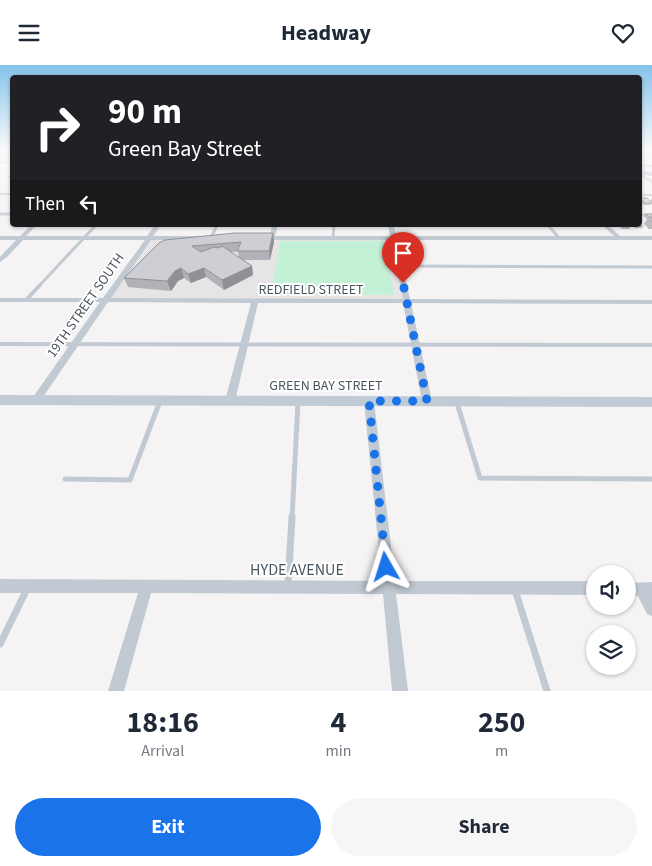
<!DOCTYPE html>
<html lang="en">
<head>
<meta charset="utf-8">
<style>
  body { margin:0; font-family:"Source Sans 3",sans-serif; background:#f6f6f7; color:#1f2937; height:100vh; display:flex; flex-direction:column; font-size:19px; white-space:nowrap }
  * { box-sizing:border-box; margin:0 }
  p { font-size:16px; color:#747a83 }
  .icon { flex:none; width:28px; height:28px; fill:none; stroke:currentColor; stroke-width:2; stroke-linecap:round; stroke-linejoin:round }
  .map { position:relative; height:626px; overflow:hidden }
  .side { display:flex; flex-direction:column; background:#fff; flex:1 }
  .side>* { flex:none }
  .guide { position:absolute; left:10px; top:10px; width:632px; height:152px; border-radius:5px; box-shadow:0 1px 4px #0004; background:#202124; color:#fff; overflow:hidden }
  .tools { position:absolute; left:586px; top:500px; display:grid; gap:10px }
  .tools a { display:grid; place-items:center; width:50px; height:50px; border-radius:50%; background:#fff; box-shadow:0 1px 4px #0004; font-size:25px }
  .pin { position:absolute; display:grid; place-items:center; width:42px; height:42px; color:#fff; margin:-51px -21px; border-radius:50% 50% 50% 0; rotate:-45deg; box-shadow:0 0 5px #0007 }
  .pin .icon { rotate:45deg }
  .me { position:absolute; width:55px; margin:-28px; rotate:354deg; stroke-linejoin:round; filter:drop-shadow(0 0 4px #0008) }
  .turn { display:flex; align-items:center; gap:18px; height:105px; padding:0 15px; font-size:22px }
  .turn .icon { width:65px; height:65px; stroke-width:2.5 }
  .turn b { display:block; font-size:35px; line-height:42px }
  .then { display:flex; align-items:center; height:48px; padding:0 15px; background:#0003; gap:10px; font-size:19px }
  .eta { display:flex; justify-content:space-evenly; align-items:center; height:85px; text-align:center }
  .eta b { font-size:30px; font-weight:700; line-height:35px }
  .button { display:flex; gap:10px; margin-top:auto; padding:10px 15px }
  .button a { flex:1; height:58px; border-radius:30px; background:#1a73e8; color:#fff; font-size:20px; font-weight:700; line-height:58px; text-align:center }
  .button a+a { background:#f6f6f7; color:#1f2937 }
  header { display:flex; justify-content:space-between; align-items:center; height:65px; padding:0 15px; background:#fff; font-size:22px; font-weight:700 }
  .map>svg:first-child { display:block }
  .education { fill:#e6e4e5 }
  .green { fill:#c3f1d5 }
  .lines { fill:none; stroke-linecap:round; stroke-linejoin:round }
  .lane-far4 { stroke:#c1cad2; stroke-width:2.5 }
  .lane-far3 { stroke:#c1cad2; stroke-width:3 }
  .lane-far2 { stroke:#c1cad2; stroke-width:4 }
  .lane-far1 { stroke:#c1cad2; stroke-width:5 }
  .lane { stroke:#c1cad2; stroke-width:7 }
  .street { fill:#c1cad2; fill-rule:evenodd }
  .secondary { fill:#c1cbd6; fill-rule:evenodd }
  .primary { fill:#b3c2d1; fill-rule:evenodd }
  .wall { fill:#b0b2b7; fill-rule:evenodd }
  .shaded-wall { fill:#909195 }
  .building { fill:#cdcfd5; stroke:#909195 }
  .route { stroke:#1a73e8; stroke-width:9; stroke-dasharray:0 16.2 }
  .labels { text-anchor:middle; stroke-width:4; stroke-linejoin:round; paint-order:stroke }
  .street-label { font-size:14px; fill:#4a5661; stroke:#fff }
  .near-street-label { font-size:16px; fill:#4a5661; stroke:#fff }
</style>
</head>
<body>
<header><svg class="icon" aria-label="menu" viewBox="0 0 24 24"><path d="M4 6h16M4 12h16M4 18h16"/></svg>Headway<svg class="icon" aria-label="heart" viewBox="0 0 24 24"><path d="M12 20l-8-8c-3-5 5-10 8-4 3-6 11-1 8 4z"/></svg></header>
<div class="map">
<svg width="652" height="626" viewBox="0 0 652 626">
  <rect width="100%" height="100%" fill="#f5f3f3"/>
  <path class="education" d="M149,173H394L407,236H105Z"/>
  <path class="green" d="M280,176H383L394,230L271,229Z"/>
  <g class="lines">
    <path class="lane-far4" d="M640,100L652,101
      M9,112H12"/>
    <path class="lane-far3" d="M0,149H12
      M640,150H652
      M548,160L559,173
      M211,173L217,160
      M333,173L334,160
      M400,201L652,202
      M39,221L96,160"/>
    <path class="lane-far2" d="M26,235L40,220
      M0,279L652,280"/>
    <path class="lane-far1" d="M457,338L480,413L652,414
      M65,414L130,415L160,336
      M292,454L298,336"/>
    <path class="lane" d="M288,520L292,452
      M515,525L547,626
      M0,579L27,524"/>
    <path class="street" d="M0,96L12,97V99L0,98Z
      M640,108L652,115V118L640,111Z
      M0,128H12V130H0Z
      M640,129H652V131H640Z
      M31,160H37L26,171H147L155,160H161L153,171H197L200,173L197,175H151L111,233L403,234L391,175H263L260,173L263,171H270L272,160H278L275,171H390L388,160H394L396,171H614L602,160H608L620,171H652V175H397L410,234L652,235V239L411,238L432,336L430,339H424L422,336L403,238H258L235,336L233,339H227L225,336L251,238L108,237L39,338H33L31,335L33,332L100,237H0V233H103L145,175H23L7,192L0,197V192L16,175H0V171H20Z
      M369,332L372,333L374,336L395,516H595V530L396,529L408,626H392L383,529L151,528L124,626H108L138,528H0V514L382,516L364,336L366,333Z
      M652,517V551L647,549L638,531L628,530V518Z"/>
    <path class="secondary" d="M0,330L652,332V342L0,340Z"/>
    <path class="primary" d="M640,105L652,107V111L640,109Z"/>
  </g>
  <path class="wall" d="M640,133L650,136L652,133V138L651,140H644L641,138L640,140Z
    M645,149H652V164H649L644,159L647,154L644,151Z
    M618,160H630L631,161L629,164H622Z
    M631,160H643L642,163H635Z
    M273,168L274,177L270,195H243L252,201L253,210L224,225L206,212L191,218L184,213L178,216L171,226L128,222L124,213L159,178ZM231,187H238L239,193Z"/>
  <path class="shaded-wall" d="M273,168L274,177L270,195L269,186Z
    M252,201L253,210L224,225L222,215Z
    M181,203L184,213L178,216L171,226L167,216L175,206Z
    M204,203L206,212L191,218L188,209Z"/>
  <path class="building" d="M640,133H647L652,138H645Z
    M645,149H652V152H650Z
    M647,153H652V157Z
    M235,168H273L269,186H239L238,184L241,177L192,181L201,187L214,182L218,183L222,181L252,201L222,215L204,203L188,209L181,203L175,206L167,216L124,213L159,178L165,175Z"/>
  <linearGradient id="sky" x2="0" y2="1"><stop stop-color="#85c3ea"/><stop offset="0.49" stop-color="#fafafa"/><stop offset="1" stop-color="#fafafa" stop-opacity="0"/></linearGradient>
  <rect width="652" height="173" fill="url(#sky)"/>
  <g class="lines">
    <path class="route" d="M386,502L369,336H427L403,218"/>
  </g>
  <g class="labels">
    <g class="street-label">
      <text x="311" y="229">REDFIELD STREET</text>
      <text transform="translate(85 240) rotate(-55)" y="5">19TH STREET SOUTH</text>
      <text x="326" y="325">GREEN BAY STREET</text>
    </g>
    <g class="near-street-label">
      <text x="297" y="510">HYDE AVENUE</text>
    </g>
  </g>
</svg>
<div class="tools">
<a><svg class="icon" aria-label="sound" viewBox="0 0 24 24"><path d="M4 9h4l5-4v14l-5-4H4zM17 9q2 3 0 6"/></svg></a>
<a><svg class="icon" aria-label="layers" viewBox="0 0 24 24"><path d="M12 4l9 5-9 5-9-5zM3 14l9 5 9-5"/></svg></a>
</div>
<div class="pin" style="left:403px;top:218px;background:#d93025"><svg class="icon" aria-label="arrive" viewBox="0 0 24 24"><path d="M6 21V4h12l-3 4 3 4H6"/></svg></div>
<svg class="me" style="left:386px;top:502px" viewBox="-20 -20 40 40"><path d="M0-17L14 15 0 8-14 15z" fill="#1a73e8" stroke="#fff" stroke-width="4"/></svg>
<div class="guide">
<div class="turn"><svg class="icon" aria-label="right" viewBox="0 0 24 24"><path d="M7 20v-9h11M14 6l5 5-5 5"/></svg><div><b>90 m</b>Green Bay Street</div></div>
<div class="then">Then<svg class="icon" aria-label="left" viewBox="0 0 24 24"><path d="M17 20v-9H6M10 6l-5 5 5 5"/></svg></div>
</div>
</div>
<section class="side">
<div class="eta">
<div><b>18:16</b><p>Arrival</p></div>
<div><b>4</b><p>min</p></div>
<div><b>250</b><p>m</p></div>
</div>
<div class="button"><a>Exit</a><a>Share</a></div>
</section>
</body>
</html>
